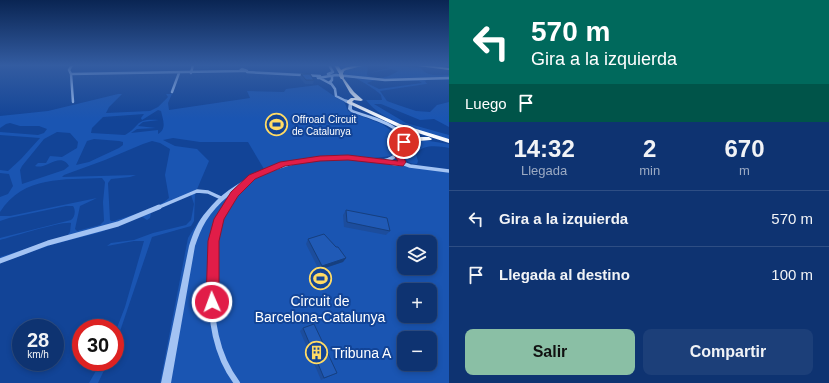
<!DOCTYPE html>
<html lang="es">
<head>
<meta charset="utf-8">
<style>
  body { margin:0; font-family:Helvetica,sans-serif; background:#1c3f79; color:#f1f3f6; height:100vh; display:flex; flex-direction:column; font-size:15px; white-space:nowrap }
  * { box-sizing:border-box; margin:0 }
  p { font-size:13px; color:#9baac3 }
  .icon { flex:none; width:22px; height:22px; fill:none; stroke:currentColor; stroke-width:2; stroke-linecap:round; stroke-linejoin:round }
  .map { position:relative; flex:1; overflow:hidden }
  .panel { display:flex; flex-direction:column; background:#0e3371; width:380px }
  .panel>* { flex:none }
  .guide { background:#00695c; color:#fff; overflow:hidden }
  .controls { position:absolute; left:397px; top:235px; display:grid; gap:8px }
  .controls a { display:grid; place-items:center; width:40px; height:40px; border-radius:8px; background:#0e3371; box-shadow:0 2px 6px #0003,0 0 0 1px #2e4e84; font-size:20px }
  .speed { position:absolute; left:12px; top:319px; display:flex; gap:8px; font-size:20px; font-weight:700; text-align:center }
  .speed>* { display:grid; place-content:center; width:52px; height:52px; border-radius:50%; background:#0e3371; box-shadow:0 2px 6px #0003,0 0 0 1px #2e4e84; line-height:1 }
  .speed small { font-size:10px; font-weight:400 }
  .speed .limit { border:6px solid #d22; background:#fff; color:#111 }
  .pin { position:absolute; display:grid; place-items:center; width:34px; height:34px; color:#fff; margin:-17px; border:2px solid #fff; border-radius:50%; box-shadow:0 1px 4px #0007 }
  .me { position:absolute; width:44px; margin:-22px; rotate:358deg; stroke-linejoin:round; filter:drop-shadow(0 0 3px #0008) }
  .turn { display:flex; align-items:center; gap:14px; height:84px; padding:0 16px; font-size:18px }
  .turn .icon { width:52px; height:52px; stroke-width:2.5 }
  .turn b { display:block; font-size:28px; line-height:34px }
  .then { display:flex; align-items:center; height:38px; padding:0 16px; background:#0003; gap:8px; font-size:15px }
  .eta { display:flex; justify-content:space-evenly; align-items:center; height:68px; text-align:center }
  .eta b { font-size:24px; font-weight:700; line-height:28px }
  .button { display:flex; gap:8px; margin-top:auto; padding:8px 16px }
  .button a { flex:1; height:46px; border-radius:8px; background:#8abfa5; color:#111; font-size:16px; font-weight:700; line-height:46px; text-align:center }
  .button a+a { background:#1c3f79; color:#f1f3f6 }
  ul { padding:0; list-style:none }
  li { display:flex; align-items:center; gap:12px; height:56px; padding:0 16px; border-top:1px solid #2e4e84 }
  li div { flex:1 }
  li b { display:block; font-size:15px }
  li em { font-style:normal }
  main { display:flex; flex:1; min-height:0 }
  .map>svg:first-child { display:block }
  .green { fill:#1a55b2; fill-rule:evenodd }
  .lines { fill:none; stroke-linecap:round; stroke-linejoin:round }
  .minor-far4 { stroke:#a3c3f3; stroke-width:2.5 }
  .minor-far3 { stroke:#a3c3f3; stroke-width:3 }
  .minor-far2 { stroke:#a3c3f3; stroke-width:3.5 }
  .minor-far1 { stroke:#a3c3f3; stroke-width:5 }
  .minor { stroke:#a3c3f3; stroke-width:6 }
  .tertiary { fill:#a3c3f3; fill-rule:evenodd }
  .trunk { fill:#f7faff; fill-rule:evenodd }
  .trunk-bridge { stroke:#f7faff; stroke-width:4 }
  .wall { fill:#1c4d9d }
  .shaded-wall { fill:#163f7f }
  .building { fill:#205ab6; stroke:#163f7f }
  .route { fill:#e11d48; stroke:#92132f }
  .labels { text-anchor:middle; stroke-width:4; stroke-linejoin:round; paint-order:stroke }
  .far-poi-label { font-size:10px; fill:#fff; stroke:#124497; text-anchor:start }
  .near-poi-label { font-size:14px; fill:#fff; stroke:#124497 }
</style>
</head>
<body>
<main>
<div class="map">
<svg width="449" height="383" viewBox="0 0 449 383">
  <rect width="100%" height="100%" fill="#124497"/>
  <path class="green" d="M338,65H368L367,75C377,81 389,77 398,71L391,69L369,73L389,68L385,65L421,68C426,77 440,75 449,75V80H427L425,81L427,84H426L380,91L387,101L398,105L416,111L430,112L437,105L449,102V127L434,119L420,120L381,104H374L406,123L449,135V139C424,134 381,121 366,100H382L381,95C377,90 358,79 353,77C351,77 349,78 346,77ZM375,80L419,81L422,83L379,89L367,83Z
    M318,85L337,98L344,101L348,111L382,124L400,137V139L391,156L374,158L375,162L449,172V383H160L188,238C211,201 226,189 264,169L248,142H200L173,138L163,140L175,146L197,149L209,161L195,194L194,221L191,226L152,237L115,346V333L125,307L144,241H134L107,246L111,243L134,240L153,233L186,225L191,220L194,204L191,195L185,196L151,213L150,218L147,220L141,216L101,232L51,245L0,263V257L67,236L70,232L71,223C62,221 12,237 0,240V238L71,220C75,217 76,210 73,206H66L9,218L0,221V216H10L97,198L80,206L75,229L77,231L100,225L104,221L103,202L105,182L102,178C64,180 24,175 0,212V197L8,194L13,186L9,174L0,173V170L8,171L21,159L40,138L0,135V132L38,135L44,133L47,129L39,126H20L10,123L6,124L0,128V116L48,111L118,94H122L109,107L106,113L150,111L158,107L168,97L166,94H172L168,103L169,110L250,98L247,91L284,92L286,89ZM158,110L161,111C163,120 167,129 158,134V130L131,133L137,129L156,128L138,126L143,122L159,120C134,118 141,126 125,135L91,133L92,128L103,117L144,114L141,118L142,120ZM57,132L70,133L78,142L77,148L62,157L50,156L46,163H38L35,166C46,170 60,151 69,166L64,170L22,184L20,170L22,166L44,139ZM94,139L119,141L123,142V145L119,148L89,162L76,165L87,141ZM152,141L160,143L170,149L165,175L169,198C159,208 128,216 114,221H111L110,220L108,183L111,179L130,177L136,175L62,177L64,175L105,160L143,144ZM404,242H430V268H404ZM404,290H430V316H404ZM404,338H430V364H404Z
    M423,140L449,144V148C438,146 423,144 416,154L418,161L417,164C401,164 399,147 414,142C417,141 420,141 423,140Z
    M101,362H108L98,383H89Z"/>
  <g class="lines">
    <path class="minor-far4" d="M72,65L69,70L71,74L73,102
      M439,65H445
      M242,69L247,71H240Z
      M247,72L320,76
      M191,73L193,65
      M71,74L240,71
      M328,74L333,72L329,65
      M316,76L331,84
      M332,76V80L330,82L335,89L336,96L348,102
      M318,78L336,75L385,80L449,78
      M172,92L179,73"/>
    <path class="minor-far3" d="M346,101L349,102"/>
    <path class="minor-far2" d="M402,163L410,166L449,171
      M157,208L197,191L208,192L221,198
      M225,208L249,181"/>
    <path class="minor-far1" d="M0,261L48,243L118,224L159,207
      M211,285C211,258 211,230 226,207"/>
    <path class="minor" d="M211,284C211,319 215,354 237,383"/>
    <path class="tertiary" d="M349,102L352,103V109L353,110C372,117 398,121 407,141C405,151 399,157 390,161L399,162H404V163C403,164 402,165 399,166C395,166 389,164 384,163C375,161 366,160 357,159C305,155 236,174 206,221C201,229 198,237 195,246L171,383H161L189,246C193,233 198,221 207,211C235,175 292,157 336,156C347,155 358,156 369,158C374,158 380,160 384,159C394,157 400,150 403,141C402,139 401,137 400,135C391,124 364,117 351,112L348,109Z"/>
    <path class="trunk" d="M334,65H338L341,70C347,66 357,65 366,65L346,70L344,71L342,76L354,92L363,100L361,101L354,100L352,102L400,124L449,139V143L396,126L347,103V101L351,98H355L350,93Z
      M410,65H423L449,68V70Z
      M429,137L432,139L431,140L419,141L405,146L402,144L418,137Z"/>
    <path class="trunk-bridge" d="M341,75L342,77"/>
  </g>
  <path class="wall" d="M197,65H209V69H197Z
    M301,74L314,80L313,84H305L300,78Z
    M346,210L390,231L386,235L344,227L343,215Z
    M308,239L346,258L343,262L319,270L306,244Z
    M303,328L337,373L321,380L300,331Z"/>
  <path class="shaded-wall" d="M346,258L343,262L319,270L322,266Z"/>
  <path class="building" d="M197,65H209V66H197Z
    M301,74H310L314,80H306Z
    M346,210L387,218L390,231L347,222Z
    M324,234L336,247H338L346,258L322,266L308,239Z
    M314,324L337,373L324,378L303,328Z"/>
  <linearGradient id="sky" x2="0" y2="1"><stop stop-color="#0a2553"/><stop offset="0.55" stop-color="#335ca1"/><stop offset="1" stop-color="#335ca1" stop-opacity="0"/></linearGradient>
  <rect width="449" height="119" fill="url(#sky)"/>
  <path class="route" d="M404,139L407,140L408,144L402,155L406,162L403,166L348,160L320,161L285,166L255,179L238,196L224,219L219,241V302L217,306L212,308L208,306L206,302L208,241L214,219L231,192L249,175L280,162L320,156L348,155L398,161L394,155L401,144V142Z"/>
  <defs>
    <symbol id="stadium-ring" viewBox="-11 -11 22 22"><circle r="9.5" fill="#124497" stroke="#ffdb65" stroke-width="1.5"/><path d="M0-5a6.5 5 0 1 0 0 10a6.5 5 0 1 0 0-10ZM-3.5-1.8h7v3.6h-7Z" fill="#ffdb65"/></symbol>
    <symbol id="building-ring" viewBox="-11 -11 22 22"><circle r="9.5" fill="#124497" stroke="#ffdb65" stroke-width="1.5"/><path d="M-4-6H4V6H1V3H-1V6H-4ZM-2.5-4.3h1.7v1.8h-1.7ZM.8-4.3h1.7v1.8H.8ZM-2.5-1h1.7V.8h-1.7ZM.8-1h1.7V.8H.8Z" fill="#ffdb65"/></symbol>
  </defs>
  <g fill-rule="evenodd">
    <use href="#stadium-ring" x="264" y="112" width="25" height="25"/>
    <use href="#stadium-ring" x="308" y="266" width="25" height="25"/>
    <use href="#building-ring" x="304" y="340" width="25" height="25"/>
  </g>
  <g class="labels">
    <g class="far-poi-label">
      <text x="292" y="123">Offroad Circuit<tspan x="292" dy="12">de Catalunya</tspan></text>
    </g>
    <g class="near-poi-label">
      <text x="320" y="306">Circuit de<tspan x="320" dy="16">Barcelona-Catalunya</tspan></text>
      <text x="332" y="358" text-anchor="start">Tribuna A</text>
    </g>
  </g>
</svg>
<div class="controls">
<a><svg class="icon" aria-label="layers" viewBox="0 0 24 24"><path d="M12 4l9 5-9 5-9-5zM3 14l9 5 9-5"/></svg></a>
<a>+</a>
<a>−</a>
</div>
<div class="speed"><div>28<small>km/h</small></div><div class="limit">30</div></div>
<div class="pin" style="left:404px;top:142px;background:#d93025"><svg class="icon" aria-label="arrive" viewBox="0 0 24 24"><path d="M6 21V4h12l-3 4 3 4H6"/></svg></div>
<svg class="me" style="left:212px;top:302px" viewBox="-20 -20 40 40"><circle r="17" fill="#e11d48" stroke="#fff" stroke-width="3"/><path d="M0-11L8 9 0 5-8 9z" fill="#fff"/></svg>
</div>
<section class="panel">
<div class="guide">
<div class="turn"><svg class="icon" aria-label="left" viewBox="0 0 24 24"><path d="M17 20v-9H6M10 6l-5 5 5 5"/></svg><div><b>570 m</b>Gira a la izquierda</div></div>
<div class="then">Luego<svg class="icon" aria-label="arrive" viewBox="0 0 24 24"><path d="M6 21V4h12l-3 4 3 4H6"/></svg></div>
</div>
<div class="eta">
<div><b>14:32</b><p>Llegada</p></div>
<div><b>2</b><p>min</p></div>
<div><b>670</b><p>m</p></div>
</div>
<ul>
<li><svg class="icon" aria-label="left" viewBox="0 0 24 24"><path d="M17 20v-9H6M10 6l-5 5 5 5"/></svg><div><b>Gira a la izquierda</b></div><em>570 m</em></li>
<li><svg class="icon" aria-label="arrive" viewBox="0 0 24 24"><path d="M6 21V4h12l-3 4 3 4H6"/></svg><div><b>Llegada al destino</b></div><em>100 m</em></li>
</ul>
<div class="button"><a>Salir</a><a>Compartir</a></div>
</section>
</main>
</body>
</html>
